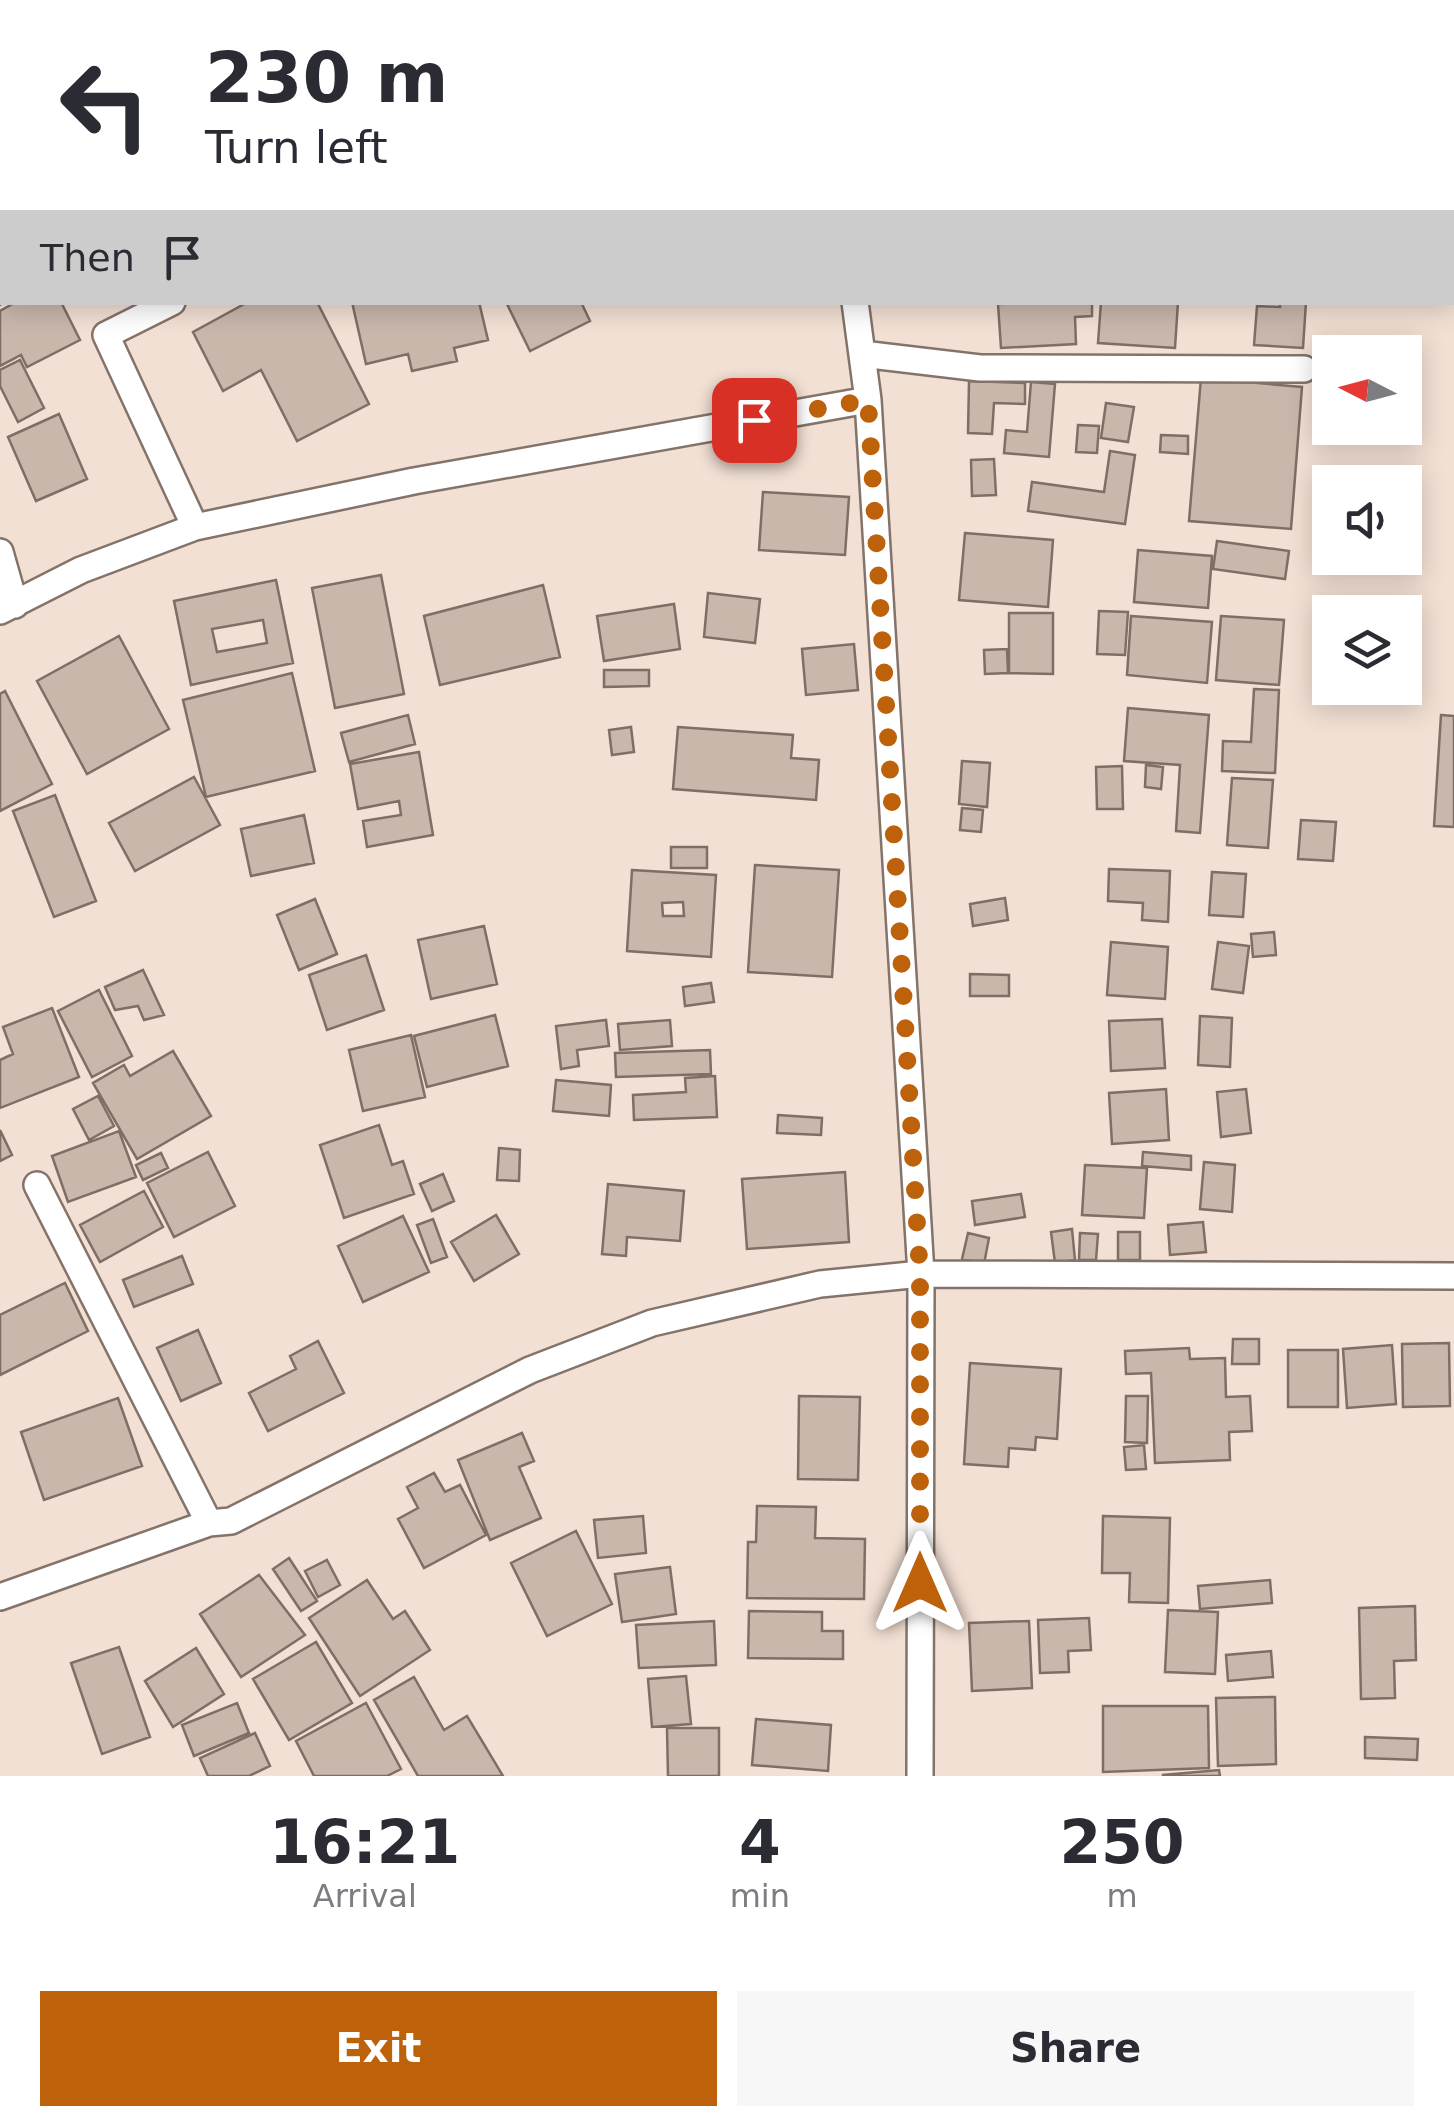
<!DOCTYPE html>
<html lang="en">
<head>
<meta charset="utf-8">
<style>
  body { margin:0; font-family:"DejaVu Sans",sans-serif; background:#f7f7f7; color:#2b2b33; height:100vh; display:flex; flex-direction:column; font-size:38px; white-space:nowrap }
  * { box-sizing:border-box; margin:0 }
  p { font-size:32px; color:#7c7c81 }
  .icon { flex:none; width:55px; height:55px; fill:none; stroke:currentColor; stroke-width:2; stroke-linecap:round; stroke-linejoin:round }
  .map { position:relative; height:1776px; overflow:hidden }
  .panel { display:flex; flex-direction:column; background:#fff; flex:1 }
  .panel>* { flex:none }
  .banner { position:absolute; left:0px; top:0px; width:1455px; height:305px; box-shadow:0 5px 25px #0003; background:#fff; color:#2b2b33; overflow:hidden }
  .needle { width:65px; rotate:276deg }
  .tools { position:absolute; left:1312px; top:335px; display:grid; gap:20px }
  .tools a { display:grid; place-items:center; width:110px; height:110px; border-radius:0px; background:#fff; box-shadow:0 5px 25px #0003; font-size:50px }
  .pin { position:absolute; display:grid; place-items:center; width:85px; height:85px; color:#fff; margin:-42px; border-radius:20px; box-shadow:0 5px 15px #0006 }
  .me { position:absolute; width:110px; margin:-55px; rotate:0deg; stroke-linejoin:round; filter:drop-shadow(0 0 8px #0008) }
  .turn { display:flex; align-items:center; gap:35px; height:210px; padding:0 40px; font-size:45px }
  .turn .icon { width:130px; height:130px; stroke-width:2.5 }
  .turn b { display:block; font-size:70px; line-height:85px }
  .then { display:flex; align-items:center; height:95px; padding:0 40px; background:#0003; gap:20px; font-size:38px }
  .eta { display:flex; justify-content:space-evenly; align-items:center; height:170px; text-align:center }
  .eta b { font-size:60px; font-weight:800; line-height:70px }
  .primary-button { display:flex; gap:20px; margin-top:auto; padding:20px 40px }
  .primary-button a { flex:1; height:115px; border-radius:0px; background:#bd610a; color:#fff; font-size:40px; font-weight:800; line-height:115px; text-align:center }
  .primary-button a+a { background:#f7f7f7; color:#2b2b33 }
  .map>svg:first-child { display:block }
  .building { fill:#c9b7ac; stroke:#7f6e64; stroke-width:2.5; fill-rule:evenodd }
  .lines { fill:none; stroke-linecap:round; stroke-linejoin:round }
  .minor-casing { stroke:#847369; stroke-width:30 }
  .minor { stroke:#fff; stroke-width:25 }
  .route { stroke:#bd610a; stroke-width:18; stroke-dasharray:0 32.4 }
</style>
</head>
<body>
<div class="map">
<svg width="1454" height="1776" viewBox="0 0 1454 1776">
  <rect width="100%" height="100%" fill="#f3e0d4"/>
  <path class="building" d="M0,0L22,2H2L0,51Z
    M613,0H706L707,2H614Z
    M940,0H1013L940,2Z
    M1015,0H1088L1015,2Z
    M1092,0H1166L1092,2Z
    M1247,0H1322L1246,2Z
    M2,240L4,302L0,305V241Z
    M16,302H61L80,340L27,367L21,355L0,366V311Z
    M248,302H317L369,404L297,441L261,370L223,391L193,332Z
    M352,302H479L488,340L454,348L457,361L412,371L408,354L366,364Z
    M506,302H581L590,321L530,351Z
    M1092,302V316L1075,317L1076,344L1001,348L998,304Z
    M1101,302H1178L1175,348L1098,343Z
    M1280,302H1306L1303,348L1254,345L1257,306L1280,307Z
    M20,360L44,408L18,422L0,386V370Z
    M1201,378L1302,387L1291,529L1189,521Z
    M969,381L1025,383V404L994,403L992,434L968,433Z
    M1031,382L1055,384L1049,457L1004,453L1006,430L1027,432Z
    M1106,403L1134,407L1128,442L1101,438Z
    M59,414L87,479L36,501L8,437Z
    M1078,425L1099,426L1097,453L1076,452Z
    M1161,435L1188,436V454L1160,452Z
    M1110,451L1135,455L1125,524L1028,511L1032,482L1104,492Z
    M994,459L996,495L972,496L971,460Z
    M763,492L849,497L845,555L759,550Z
    M965,533L1053,540L1048,607L959,600Z
    M1217,541L1289,551L1285,579L1213,569Z
    M1138,550L1212,556L1208,608L1134,602Z
    M381,575L404,694L335,708L312,588Z
    M276,580L293,663L191,685L174,601ZM263,620L267,643L217,652L212,629Z
    M543,585L560,657L440,685L424,616Z
    M708,593L760,599L755,643L704,637Z
    M674,604L680,649L604,661L597,616Z
    M1099,611L1128,612L1125,655L1097,654Z
    M1009,613H1053V674L1009,673Z
    M1131,616L1212,622L1207,683L1127,675Z
    M1221,616L1284,620L1279,685L1216,680Z
    M119,636L169,729L87,774L37,681Z
    M854,644L858,690L806,695L802,649Z
    M1007,649L1008,673L985,674L984,650Z
    M604,670H649V686L604,687Z
    M292,673L315,771L206,797L183,700Z
    M1254,689L1279,690L1275,773L1222,771L1223,741L1251,742Z
    M5,691L52,784L0,811V694Z
    M1128,708L1209,715L1200,833L1176,831L1180,765L1124,761Z
    M408,715L415,744L349,762L341,733Z
    M1441,715L1454,716V827L1434,826Z
    M631,727L634,752L612,755L609,730Z
    M678,727L793,735L791,758L819,760L816,800L673,789Z
    M419,752L433,835L367,847L363,821L401,815L399,801L358,809L350,764Z
    M962,761L990,763L987,807L959,804Z
    M1146,765L1163,767L1161,789L1145,787Z
    M1122,766L1123,809H1097L1096,767Z
    M194,777L220,825L135,871L109,823Z
    M1232,778L1273,780L1268,848L1227,845Z
    M55,795L96,901L54,917L13,811Z
    M962,808L983,810L981,832L960,830Z
    M304,815L314,863L251,876L241,829Z
    M1301,820L1336,822L1333,861L1298,859Z
    M671,847H707V868H671Z
    M755,865L839,870L832,977L748,972Z
    M1109,869L1170,871L1168,922L1142,920L1143,903L1108,901Z
    M632,870L716,875L711,957L627,951ZM683,902L684,916H663L662,903Z
    M1212,872L1246,874L1243,917L1209,915Z
    M1005,898L1008,920L973,926L970,904Z
    M315,899L337,954L299,970L277,915Z
    M484,926L497,984L431,999L418,940Z
    M1274,932L1276,955L1253,957L1251,934Z
    M1111,942L1168,947L1165,999L1107,995Z
    M1218,942L1249,946L1243,993L1212,989Z
    M366,955L384,1010L327,1030L309,975Z
    M143,970L164,1015L144,1020L138,1006L115,1010L105,987Z
    M970,974L1009,975V996H970Z
    M711,983L714,1002L685,1006L683,987Z
    M99,990L132,1056L92,1077L58,1011Z
    M52,1008L79,1077L0,1108V1060L13,1054L3,1027Z
    M495,1015L508,1066L427,1087L414,1036Z
    M1200,1016L1232,1018L1230,1067L1198,1065Z
    M1162,1019L1165,1068L1111,1071L1109,1021Z
    M606,1020L609,1046L577,1050L579,1066L561,1069L556,1026Z
    M670,1020L672,1046L620,1050L618,1024Z
    M411,1035L425,1097L363,1111L349,1050Z
    M710,1050L711,1074L616,1077L615,1053Z
    M173,1051L211,1116L137,1159L93,1083L124,1065L130,1076Z
    M715,1076L717,1117L634,1120L633,1095L686,1092L685,1078Z
    M556,1080L611,1085L609,1116L553,1111Z
    M1166,1089L1169,1140L1112,1144L1109,1093Z
    M1246,1089L1251,1133L1221,1137L1217,1092Z
    M98,1096L114,1126L89,1140L73,1109Z
    M778,1115L822,1118L821,1135L777,1133Z
    M379,1125L392,1165L403,1161L414,1194L344,1218L320,1145Z
    M0,1130L12,1155L0,1161Z
    M119,1131L136,1177L68,1202L52,1156Z
    M499,1148L520,1150L519,1181L497,1180Z
    M208,1152L235,1206L174,1237L147,1183Z
    M1143,1152L1191,1156V1170L1142,1166Z
    M161,1153L168,1168L143,1180L136,1165Z
    M1204,1162L1235,1165L1232,1212L1200,1209Z
    M1085,1165L1147,1168L1144,1218L1082,1215Z
    M845,1172L849,1242L747,1249L742,1179Z
    M443,1174L454,1201L432,1211L420,1184Z
    M608,1184L684,1191L680,1241L627,1237L626,1256L602,1254Z
    M144,1191L163,1227L100,1262L80,1225Z
    M1021,1194L1025,1217L975,1225L972,1201Z
    M496,1215L519,1254L474,1281L451,1242Z
    M403,1216L429,1272L363,1302L338,1246Z
    M433,1219L447,1257L431,1263L417,1225Z
    M1203,1222L1206,1252L1170,1255L1168,1225Z
    M1072,1229L1075,1260L1055,1263L1051,1232Z
    M1118,1232H1140V1260H1118Z
    M968,1233L989,1238L984,1264L962,1259Z
    M1080,1233L1098,1234L1096,1260H1079Z
    M182,1256L193,1284L134,1307L123,1280Z
    M65,1283L88,1331L0,1375V1315Z
    M198,1330L221,1383L181,1401L157,1348Z
    M1233,1339H1259V1364H1232Z
    M318,1341L344,1393L268,1431L249,1393L296,1369L290,1356Z
    M1449,1343L1450,1406L1403,1407L1402,1344Z
    M1392,1345L1396,1404L1347,1408L1343,1349Z
    M1189,1348L1190,1359L1225,1358L1226,1397L1250,1396L1252,1431L1229,1432L1230,1460L1155,1463L1151,1373L1126,1374L1125,1351Z
    M1288,1350H1338V1407H1288Z
    M970,1363L1061,1369L1057,1439L1036,1437L1035,1450L1009,1448L1008,1467L964,1464Z
    M799,1396L860,1397L858,1480L798,1479Z
    M1126,1396H1148L1147,1443L1125,1442Z
    M118,1398L142,1466L44,1500L21,1432Z
    M522,1433L534,1461L519,1467L541,1518L490,1540L458,1460Z
    M1144,1445L1146,1469L1126,1470L1124,1447Z
    M434,1473L445,1492L460,1485L486,1535L424,1568L398,1519L418,1508L407,1487Z
    M757,1506L816,1507L815,1538L865,1539L864,1599L747,1598L748,1542H756Z
    M643,1516L646,1553L598,1558L594,1520Z
    M1103,1516L1170,1518L1168,1603L1129,1602L1130,1573H1102Z
    M576,1531L612,1604L547,1636L511,1563Z
    M289,1558L317,1601L301,1611L273,1569Z
    M327,1560L340,1585L318,1597L305,1571Z
    M670,1567L676,1614L622,1622L615,1574Z
    M259,1575L305,1635L241,1677L200,1614Z
    M367,1580L393,1619L405,1611L430,1650L360,1696L309,1618Z
    M1270,1580L1272,1603L1200,1609L1198,1586Z
    M1415,1606L1416,1660L1394,1661L1395,1698L1361,1699L1359,1608Z
    M1168,1610L1218,1612L1215,1674L1165,1672Z
    M749,1611L822,1612V1631H843V1659L748,1658Z
    M1089,1618L1091,1650L1068,1651L1069,1672L1040,1673L1038,1620Z
    M714,1621L716,1665L639,1668L636,1625Z
    M1029,1621L1032,1688L972,1691L969,1623Z
    M316,1642L352,1703L289,1740L253,1679Z
    M119,1647L150,1737L102,1754L71,1663Z
    M196,1648L224,1694L173,1727L145,1681Z
    M1271,1651L1273,1677L1228,1681L1226,1655Z
    M686,1676L691,1724L652,1727L648,1679Z
    M414,1677L444,1730L467,1716L503,1776H418L374,1700Z
    M1275,1697L1276,1764L1218,1766L1216,1698Z
    M237,1703L249,1733L194,1756L182,1725Z
    M366,1703L401,1769L387,1776H314L296,1741Z
    M1103,1706H1208L1209,1768L1103,1772Z
    M756,1719L831,1725L828,1771L752,1765Z
    M667,1728H719V1776H668Z
    M255,1733L270,1766L249,1776H208L200,1758Z
    M1365,1737L1418,1739L1417,1760L1365,1758Z
    M1219,1770L1220,1776H1163V1775Z"/>
  <g class="lines">
    <defs>
      <path id="minor" d="M816,0L817,2
        M533,2L540,0
        M172,302L106,335L195,527
        M855,302L868,400L921,1274L920,1776
        M862,354L980,368L1304,369
        M0,552L15,605
        M0,611L81,570L195,527L414,481L868,400
        M37,1185L209,1523
        M0,1597L209,1523L231,1521L530,1370L652,1323L820,1284L921,1274L1454,1276"/>
    </defs>
    <use href="#minor" class="minor-casing"/>
    <use href="#minor" class="minor"/>
  </g>
  <g class="lines">
    <path class="route" d="M754,420L868,400L920,1274V1583"/>
  </g>
</svg>
<div class="tools">
<a><svg class="needle" viewBox="-14 -14 28 28"><path d="M0-13l5 13h-10z" fill="#e53935"/><path d="M0 13l5-13h-10z" fill="#7c7c81"/></svg></a>
<a><svg class="icon" aria-label="sound" viewBox="0 0 24 24"><path d="M4 9h4l5-4v14l-5-4H4zM17 9q2 3 0 6"/></svg></a>
<a><svg class="icon" aria-label="layers" viewBox="0 0 24 24"><path d="M12 4l9 5-9 5-9-5zM3 14l9 5 9-5"/></svg></a>
</div>
<div class="pin" style="left:754px;top:420px;background:#d93025"><svg class="icon" aria-label="arrive" viewBox="0 0 24 24"><path d="M6 21V4h12l-3 4 3 4H6"/></svg></div>
<svg class="me" style="left:920px;top:1583px" viewBox="-20 -20 40 40"><path d="M0-17L14 15 0 8-14 15z" fill="#bd610a" stroke="#fff" stroke-width="4"/></svg>
<div class="banner">
<div class="turn"><svg class="icon" aria-label="left" viewBox="0 0 24 24"><path d="M17 20v-9H6M10 6l-5 5 5 5"/></svg><div><b>230 m</b>Turn left</div></div>
<div class="then">Then<svg class="icon" aria-label="arrive" viewBox="0 0 24 24"><path d="M6 21V4h12l-3 4 3 4H6"/></svg></div>
</div>
</div>
<section class="panel">
<div class="eta">
<div><b>16:21</b><p>Arrival</p></div>
<div><b>4</b><p>min</p></div>
<div><b>250</b><p>m</p></div>
</div>
<div class="primary-button"><a>Exit</a><a>Share</a></div>
</section>
</body>
</html>
